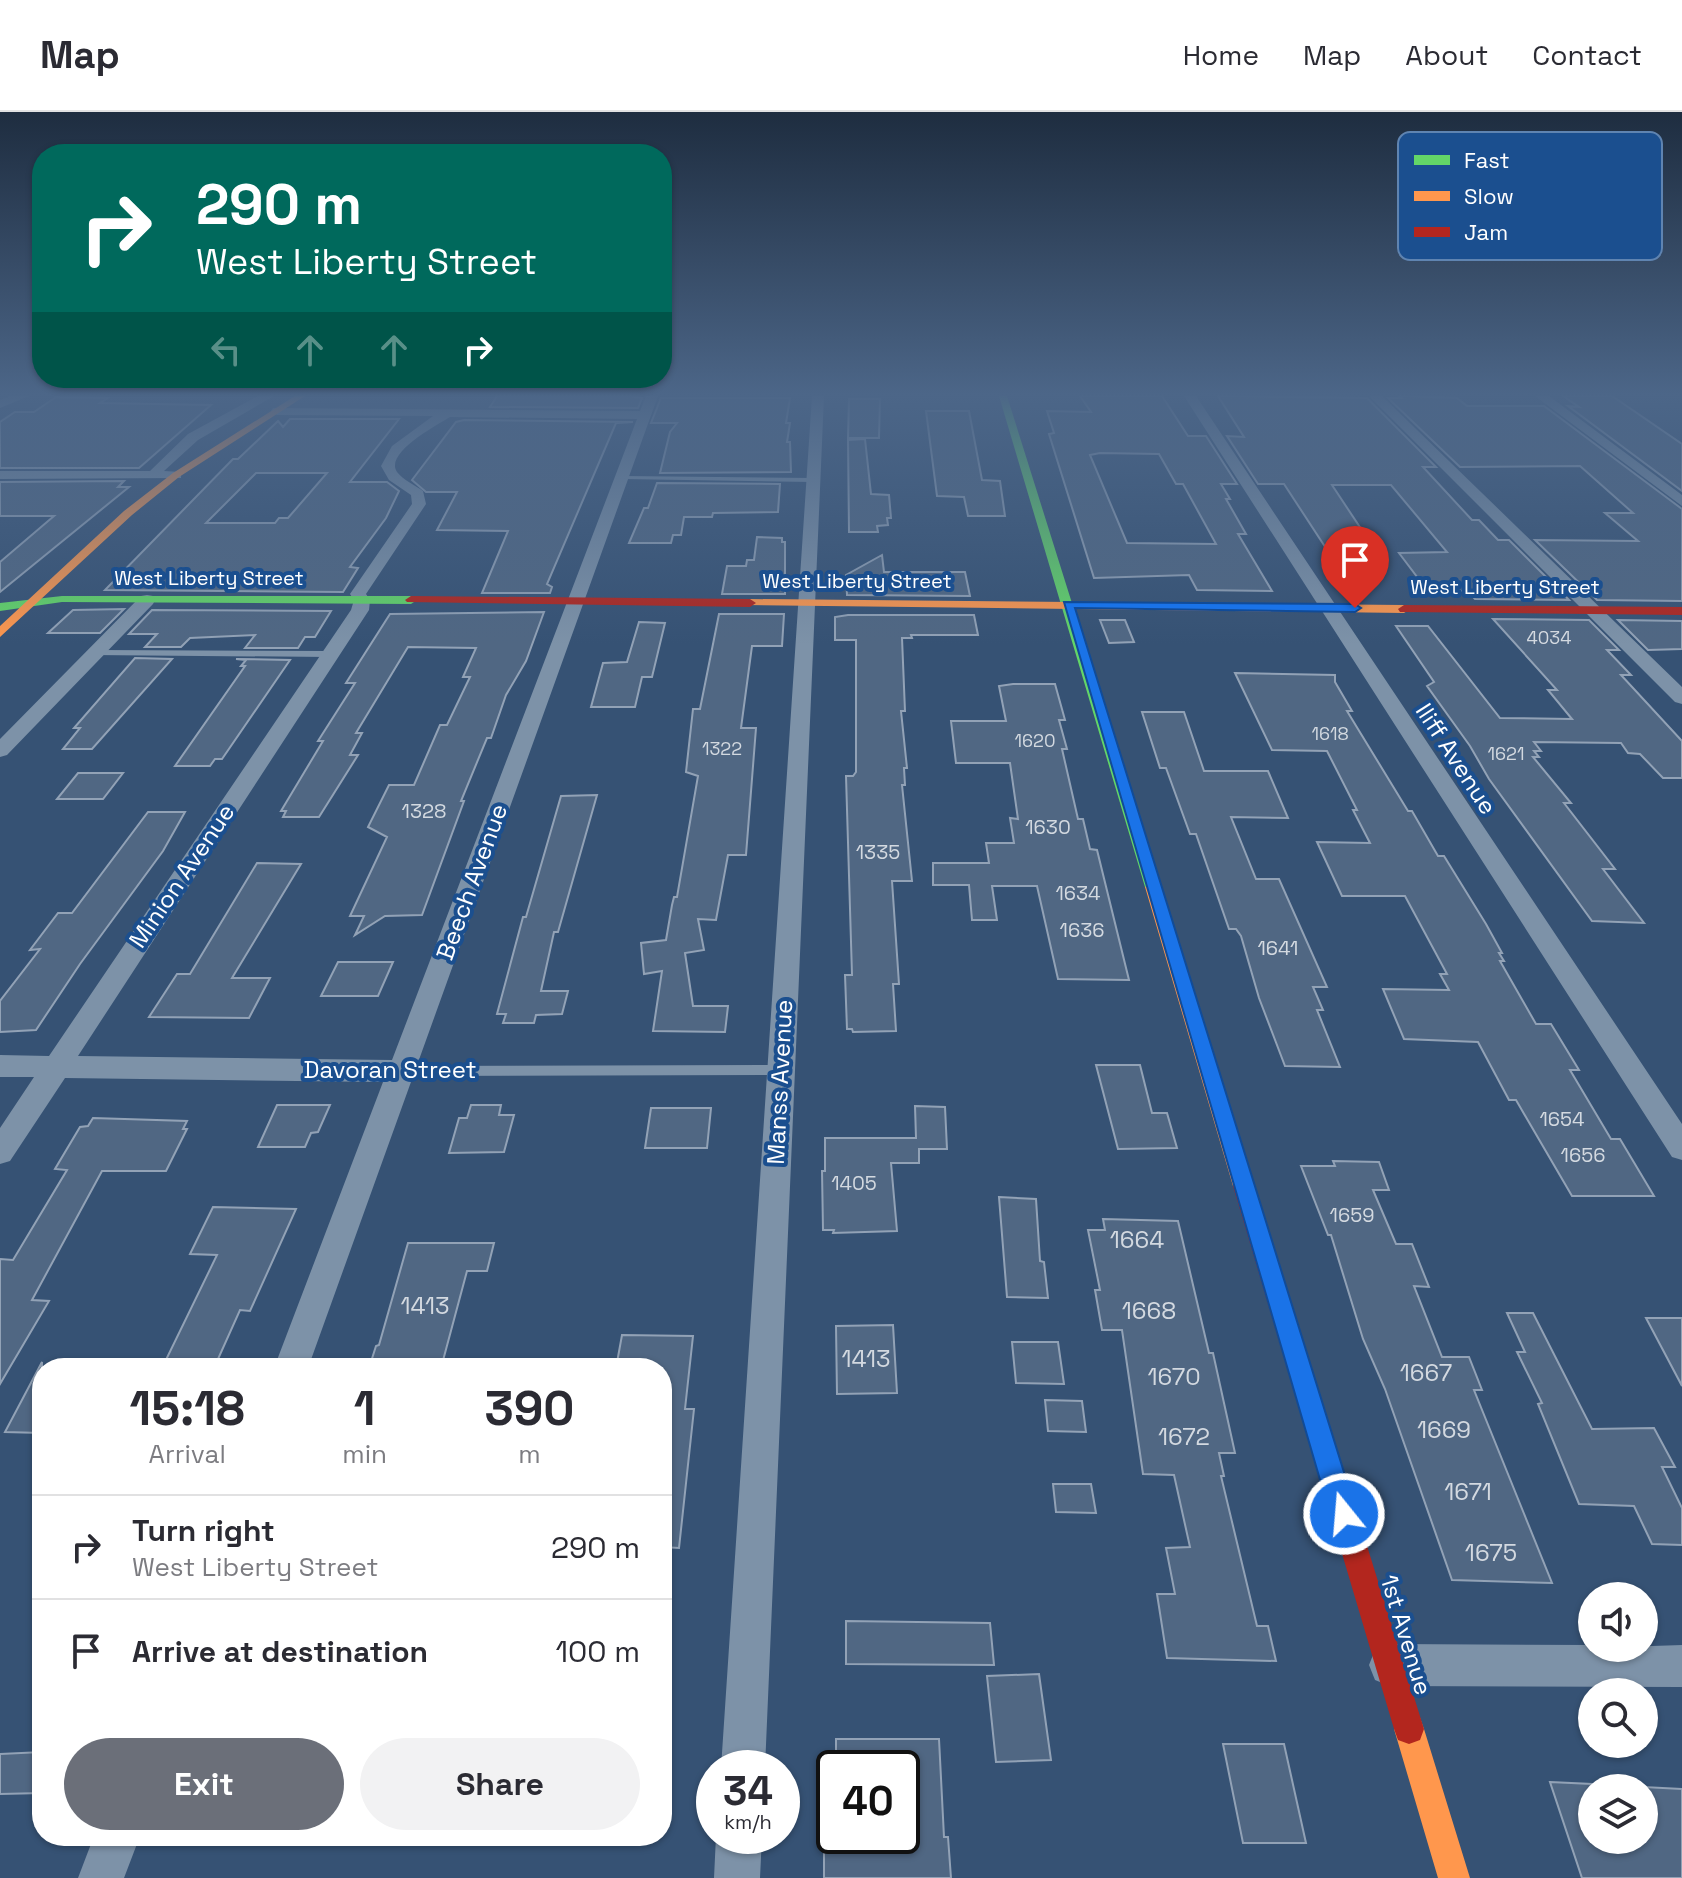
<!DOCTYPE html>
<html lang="en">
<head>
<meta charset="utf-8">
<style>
  body { margin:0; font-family:"Space Grotesk",sans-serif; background:#f2f2f3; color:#2b2b33; height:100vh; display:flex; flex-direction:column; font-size:30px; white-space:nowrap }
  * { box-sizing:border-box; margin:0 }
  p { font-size:26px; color:#7c7c81 }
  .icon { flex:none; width:44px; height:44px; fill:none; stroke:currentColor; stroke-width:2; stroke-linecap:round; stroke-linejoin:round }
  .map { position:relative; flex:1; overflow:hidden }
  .sheet { position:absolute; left:32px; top:1246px; width:640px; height:488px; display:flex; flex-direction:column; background:#fff; border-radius:32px; box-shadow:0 2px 6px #0004 }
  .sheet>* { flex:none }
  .top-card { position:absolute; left:32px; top:32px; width:640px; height:244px; border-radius:32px; box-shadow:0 2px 6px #0004; background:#00695c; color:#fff; overflow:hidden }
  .fabs { position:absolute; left:1578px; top:1470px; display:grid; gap:16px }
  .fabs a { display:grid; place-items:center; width:80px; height:80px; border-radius:50%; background:#fff; box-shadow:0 2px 6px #0004; font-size:40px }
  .speed { position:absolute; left:696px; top:1638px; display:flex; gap:16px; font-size:40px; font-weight:700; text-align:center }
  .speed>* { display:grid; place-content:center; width:104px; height:104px; border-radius:50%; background:#fff; box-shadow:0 2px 6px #0004; line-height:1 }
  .speed small { font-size:20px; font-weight:400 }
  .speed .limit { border:4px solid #111; border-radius:12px; background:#fff; color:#111 }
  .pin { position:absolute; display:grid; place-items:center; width:68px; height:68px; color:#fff; margin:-82px -34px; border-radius:50% 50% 50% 0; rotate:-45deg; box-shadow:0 0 8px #0007 }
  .pin .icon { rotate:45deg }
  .me { position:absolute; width:88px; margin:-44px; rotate:343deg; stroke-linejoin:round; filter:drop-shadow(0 0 6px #0008) }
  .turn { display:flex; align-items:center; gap:28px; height:168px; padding:0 32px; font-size:36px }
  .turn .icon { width:104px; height:104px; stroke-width:2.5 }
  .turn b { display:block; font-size:56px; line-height:68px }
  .lanes { display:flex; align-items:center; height:76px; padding:0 32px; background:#0003; justify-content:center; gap:40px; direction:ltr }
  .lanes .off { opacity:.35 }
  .eta { display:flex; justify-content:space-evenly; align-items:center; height:136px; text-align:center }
  .eta b { font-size:48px; font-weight:600; line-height:56px }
  .primary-button { display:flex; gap:16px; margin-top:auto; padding:16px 32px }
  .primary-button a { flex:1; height:92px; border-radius:48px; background:#6b6f79; color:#fff; font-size:32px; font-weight:600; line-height:92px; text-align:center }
  .primary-button a+a { background:#f2f2f3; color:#2b2b33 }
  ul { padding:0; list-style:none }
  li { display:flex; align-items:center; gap:24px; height:104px; padding:0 32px; border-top:2px solid #e1e1e2 }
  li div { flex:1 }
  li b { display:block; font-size:30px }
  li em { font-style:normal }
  header { display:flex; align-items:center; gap:48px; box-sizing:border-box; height:112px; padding:0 40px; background:#fff; border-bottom:2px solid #e1e1e2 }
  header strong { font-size:38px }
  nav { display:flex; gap:44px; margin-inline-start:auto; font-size:28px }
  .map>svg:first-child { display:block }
  .building { fill:#506783; stroke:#92a2b6; stroke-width:2; fill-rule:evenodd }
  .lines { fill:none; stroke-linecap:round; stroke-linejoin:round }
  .lane { fill:#7d92a8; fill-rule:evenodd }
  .street { fill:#7d92a8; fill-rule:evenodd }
  .fast { fill:#63d668; fill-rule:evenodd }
  .slow { fill:#ff974d; fill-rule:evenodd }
  .jam { fill:#b3261e; fill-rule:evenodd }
  .route { fill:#1a73e8; stroke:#114b97; stroke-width:2 }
  .labels { text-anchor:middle; stroke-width:8; stroke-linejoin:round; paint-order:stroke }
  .far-number-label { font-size:18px; fill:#d3d9e0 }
  .far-street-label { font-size:20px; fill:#fff; stroke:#1b4f8f }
  .number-label { font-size:20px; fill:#d3d9e0 }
  .street-label { font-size:24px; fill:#fff; stroke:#1b4f8f }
  .near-number-label { font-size:24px; fill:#d3d9e0 }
  .key { fill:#1b4f8f; stroke:#5f84b1; stroke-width:2 }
  .key-label { font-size:22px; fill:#fff }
</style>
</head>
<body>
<header>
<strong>Map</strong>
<nav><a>Home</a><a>Map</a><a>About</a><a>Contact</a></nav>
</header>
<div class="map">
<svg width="1682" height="1766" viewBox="0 0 1682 1766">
  <rect width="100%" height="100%" fill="#365274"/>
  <path class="building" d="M497,284H630L642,286L638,296L490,295Z
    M1080,284H1162L1188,324H1206L1237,372H1221L1230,387H1226L1246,422H1238L1272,479L1197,478L1189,463L1094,466L1049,322L1054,321L1047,299L1091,300ZM1100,341L1159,342L1176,372H1183L1216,432L1127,431L1090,343Z
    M1218,284L1367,286L1436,355H1423L1472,408H1479L1498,428H1509L1569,488L1475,487L1468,479L1427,478L1399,441L1447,440L1391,373H1332L1383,450H1335L1284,372H1258L1227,324L1244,325Z
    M1400,284L1457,286L1467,294H1544L1682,397V489L1597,488L1535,428L1638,429L1605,401H1633L1580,354L1460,355L1388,286H1402Z
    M1563,284H1612L1682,332V379L1568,294L1579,295Z
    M56,285L108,286L100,291L211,293L139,356H0V310L15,300H34Z
    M661,286H790L786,311H790L787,330H790L791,360L660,361L670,320L677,311H651Z
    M849,287H880L879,326H848Z
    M926,299H969L982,368L1000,369L1005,404H968L964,385L937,384Z
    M290,307H399L350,370H387L399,379L386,406L350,455L358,456L343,480L105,478L233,347H238L278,309L283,315ZM256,361H327L288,406H279L275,411H206Z
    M464,308L633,310L616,311L547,472L552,475L550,481H482L508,419L437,418L457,380H426L412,368L456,310Z
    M865,327L871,382L889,383L891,406H887L888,413L877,414L878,420H849L848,328Z
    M124,369L118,375H129L0,480V450L54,404H0V370Z
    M657,371L780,372L778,400L713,401L712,405H684L681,423H673L671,431H629L644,396H648Z
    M757,425L782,426V430H785V482H722L727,454H746L747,448H754Z
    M882,443L884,460H965L970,484L847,483L846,463Z
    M124,497L100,521H48L73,498Z
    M152,498L331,499L315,525H305L298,536H245L255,523L190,526L181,535H145L157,522H129Z
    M544,500L526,549L506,583L491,626H487L461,689H464L422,803L385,804L355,823L364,804H350L387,725L368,715L389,673H414L440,613H447L470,565H463L476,536L408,535L356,621H362L350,643H358L319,705H283L286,699H281L323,629H318L355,571H346L390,502Z
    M719,502H784L782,534H752L741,616H756L746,743H728L716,808L698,807L704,838L685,841L693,894H728L725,920L653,919L662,859L644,862L641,831L666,828L672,793L674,785H677L698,664L686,660L693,597H700Z
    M848,503H974L978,523H911L912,526H902L905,599H901L907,656H904L905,673H902L912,769H892L899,872H893L896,919L853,920L852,917H847L845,863H852L846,664H853L856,660V528H835V505Z
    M1493,507L1589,508L1619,538H1607L1631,563H1621L1682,629V666H1663L1640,642L1628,641L1621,631L1534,630L1541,639H1534L1539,645H1533L1571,691H1564L1615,757H1603L1644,811L1592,809L1489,667L1470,634L1427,574L1434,570L1396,514H1428L1500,606L1572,607L1548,578H1557Z
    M1100,508H1125L1134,530L1109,531Z
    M1618,508L1682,509V537L1648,538Z
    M639,510L665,511L652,565H642L635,595H591L603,551L627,550Z
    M135,546L172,547L92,637H63L80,616H74Z
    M236,547L290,548L222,647H215L210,654H175L245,554H241L246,548Z
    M1235,561L1335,563V570L1352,599H1347L1408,699H1412L1438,744H1444L1486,812L1502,841H1499L1504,849H1500L1536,912H1551L1579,958H1570L1611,1027H1620L1654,1084H1572L1516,988H1509L1478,930L1404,927L1383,877L1449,878L1440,862H1447L1405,784H1342L1317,730L1370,731L1353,698H1357L1327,639L1272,638Z
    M1013,572H1055L1065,608H1059L1067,637H1062L1078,707H1083L1090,737L1097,738L1129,868L1058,867L1037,774H992L997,808H972L969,773H933V751H989L986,731H1014L1010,706L1018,707L1010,651H956L951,609H1006L999,574Z
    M1142,600H1184L1204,659H1268L1288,706L1231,705L1256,767H1279L1327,875H1313L1323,898H1317L1340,955L1285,954L1259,886L1241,824L1236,817H1229L1196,722H1190L1166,656H1160Z
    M78,661H123L103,687H57Z
    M597,683L558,820H554L541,879H568L562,902L536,903L534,911H503L506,902H497L523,805H526L561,684Z
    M148,700H185L163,739L80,852L36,918L0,920V889L40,837L30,838L58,801H72Z
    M257,751L301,752L232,866H270L249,906L149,905L177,862H190Z
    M338,850H393L378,884H321Z
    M1096,953H1140L1152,1001H1167L1177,1036L1118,1037Z
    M277,993H330L318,1020L311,1021L305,1035H258Z
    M471,993H501L499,1003H514L504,1040L449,1041L459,1006H467Z
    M915,994L945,995L947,1037H919V1051H891L897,1119L833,1121L834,1118H823L822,1059H825V1026H916Z
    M651,996H711L707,1036H645Z
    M93,1006L187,1009L183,1017H187L166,1059H102L32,1188L49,1189L0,1272V1147L13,1148L67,1058L55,1057L80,1015L88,1014Z
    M1333,1049L1379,1050L1389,1078H1373L1396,1132H1412L1429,1175L1414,1174L1442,1245H1469L1482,1278H1474L1552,1471L1452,1468L1385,1277L1363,1227L1331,1123H1328L1301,1054H1335Z
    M999,1085L1036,1087L1040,1149L1044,1150L1048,1186L1007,1185Z
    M213,1095L296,1097L250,1199L240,1198L214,1256H162L217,1143L190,1142Z
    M1103,1107L1178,1109L1209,1241H1213L1235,1341H1219L1224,1364H1221L1257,1514H1268L1276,1549L1167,1546L1157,1482H1175L1166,1436L1190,1435L1174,1363L1143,1362L1122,1218H1102L1095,1178H1100L1088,1118H1105Z
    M408,1131H494L487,1159H467L441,1256H369L376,1234L379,1233Z
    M1507,1201H1533L1592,1317L1654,1316L1675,1355H1662L1682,1396V1433L1652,1432L1634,1394L1579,1392L1538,1292L1542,1291L1517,1240H1525Z
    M1646,1206H1682V1274Z
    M893,1213L897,1281L837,1282L836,1214Z
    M622,1223L693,1224L685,1297H694L679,1436L662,1435V1256H616Z
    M1012,1230H1058L1064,1272L1016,1271Z
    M42,1250V1321L5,1320Z
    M1045,1288L1082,1289L1086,1320L1048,1319Z
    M1053,1372H1091L1096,1401L1056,1400Z
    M846,1509L990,1511L994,1553L846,1552Z
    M1039,1562L1051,1648L996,1650L987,1564Z
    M836,1627H939L944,1725H948L951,1766H824V1726L902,1725V1656H836Z
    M1223,1632H1284L1306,1731H1243Z
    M42,1640V1681L0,1682V1642Z
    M1550,1670L1592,1672V1728H1644V1675L1682,1677V1766H1582Z"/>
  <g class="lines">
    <path class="lane" d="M624,364L812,366L815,368L812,370L622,367V365Z
      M95,538L329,539L333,542L329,545L92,543V539Z
      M780,953L785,954L786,958L785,962L780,963L402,964L397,963L396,959L397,955L402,954Z"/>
    <path class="street" d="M10,284H29L0,296V288Z
      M258,284H274L198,328L164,359L181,360V366L0,367V359H150L188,322Z
      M646,284H658L308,1256H274L383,970L65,966L10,1049L0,1052V1016L34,965H0V943L49,944L351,498L354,488L350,482L412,392L411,383L389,368L381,354L392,334L433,304L277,303L271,299L273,296L640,299ZM450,305L637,307L392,948L78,944L369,498L370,488L366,482L426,392L423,379C415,373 403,368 397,360C384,341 437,313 450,305Z
      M812,284H824L765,1656H721Z
      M1184,284H1196L1682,1012V1048L1672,1045Z
      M1369,284H1382L1682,575V592L1675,590Z
      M1535,284H1549L1682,383V394Z
      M147,483L153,484L155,488L153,492L7,643L0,645V627L141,484Z
      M1390,1532L1592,1533V1536L1682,1533V1575L1390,1574L1375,1568L1369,1553L1375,1538Z
      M94,1724H140L124,1766H78Z
      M716,1724H762L760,1766H714Z"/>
    <path class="fast" d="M999,284H1007L1161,775L1159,779L1153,780L1145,775Z
      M62,484H411L417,488L411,492L62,490L0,499V491Z"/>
    <path class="slow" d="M295,284H305L179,365L132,403L0,525V514L124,399L173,361Z
      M750,487L1404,493L1410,497L1404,501L746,493L744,491Z
      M1153,770L1161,775L1255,1074L1251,1080L1244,1083L1237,1080L1233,1074L1145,775Z
      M1409,1602L1420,1606L1424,1617L1470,1766H1438L1394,1617L1398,1606Z"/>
    <path class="jam" d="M411,484L750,487L756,491L750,495L407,490L405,488Z
      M1404,493L1682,495V503L1400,500L1398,497Z
      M1244,1065L1251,1068L1255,1074L1424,1617L1420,1628L1409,1632L1398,1628L1394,1617L1233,1074L1237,1068Z"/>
  </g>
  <linearGradient id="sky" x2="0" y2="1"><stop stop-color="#1e2d40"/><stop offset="0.53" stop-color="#4c6688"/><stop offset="1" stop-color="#4c6688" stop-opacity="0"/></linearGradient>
  <rect width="1682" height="532" fill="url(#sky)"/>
  <path class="route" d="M1064,490L1355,492L1361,496L1355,500L1075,496L1357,1402L1353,1411L1344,1415L1334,1411L1330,1402Z"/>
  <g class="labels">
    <g class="far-number-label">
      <text x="1549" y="532">4034</text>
      <text x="1330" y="628">1618</text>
      <text x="1035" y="635">1620</text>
      <text x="722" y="643">1322</text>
      <text x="1506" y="648">1621</text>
    </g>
    <g class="far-street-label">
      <text x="209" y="473">West Liberty Street</text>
      <text x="857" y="476">West Liberty Street</text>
      <text x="1505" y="482">West Liberty Street</text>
    </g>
    <g class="number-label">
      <text x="424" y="706">1328</text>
      <text x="1048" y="722">1630</text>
      <text x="878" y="747">1335</text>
      <text x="1078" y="788">1634</text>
      <text x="1082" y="825">1636</text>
      <text x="1278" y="843">1641</text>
      <text x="1562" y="1014">1654</text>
      <text x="1583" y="1050">1656</text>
      <text x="854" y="1078">1405</text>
      <text x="1352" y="1110">1659</text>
    </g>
    <g class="street-label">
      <text transform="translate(1456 647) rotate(57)" y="8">Iliff Avenue</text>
      <text transform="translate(182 764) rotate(-56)" y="8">Minion Avenue</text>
      <text transform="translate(472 770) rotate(-70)" y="8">Beech Avenue</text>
      <text x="390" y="966">Davoran Street</text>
      <text transform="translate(780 970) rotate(-87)" y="8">Manss Avenue</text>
      <text transform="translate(1406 1523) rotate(73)" y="8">1st Avenue</text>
    </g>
    <g class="near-number-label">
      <text x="1137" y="1136">1664</text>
      <text x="425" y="1202">1413</text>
      <text x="1149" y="1207">1668</text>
      <text x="866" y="1255">1413</text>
      <text x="1426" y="1269">1667</text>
      <text x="1174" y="1273">1670</text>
      <text x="1444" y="1326">1669</text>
      <text x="1184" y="1333">1672</text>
      <text x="1468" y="1388">1671</text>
      <text x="1491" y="1449">1675</text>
    </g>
  </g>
  <rect x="1398" y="20" width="264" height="128" rx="12" class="key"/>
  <rect x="1414" y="43" width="36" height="10" fill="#63d668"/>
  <rect x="1414" y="79" width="36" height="10" fill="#ff974d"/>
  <rect x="1414" y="115" width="36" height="10" fill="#b3261e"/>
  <g class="key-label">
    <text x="1464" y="56">Fast</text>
    <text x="1464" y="92">Slow</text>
    <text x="1464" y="128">Jam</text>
  </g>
</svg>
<div class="fabs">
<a><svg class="icon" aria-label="sound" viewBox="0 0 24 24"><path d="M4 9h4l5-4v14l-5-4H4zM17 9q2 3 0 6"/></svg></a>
<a><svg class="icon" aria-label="search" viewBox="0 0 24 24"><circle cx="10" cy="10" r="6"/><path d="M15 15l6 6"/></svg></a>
<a><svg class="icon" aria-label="layers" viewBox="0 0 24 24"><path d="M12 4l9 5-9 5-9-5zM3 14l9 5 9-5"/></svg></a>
</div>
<div class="speed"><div>34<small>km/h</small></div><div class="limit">40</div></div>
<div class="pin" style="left:1355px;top:496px;background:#d93025"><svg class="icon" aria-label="arrive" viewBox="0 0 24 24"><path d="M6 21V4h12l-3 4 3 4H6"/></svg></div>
<svg class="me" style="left:1344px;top:1402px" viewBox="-20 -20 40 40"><circle r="17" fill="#1a73e8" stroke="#fff" stroke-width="3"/><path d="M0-11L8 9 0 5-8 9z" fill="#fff"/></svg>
<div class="top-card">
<div class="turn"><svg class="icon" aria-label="right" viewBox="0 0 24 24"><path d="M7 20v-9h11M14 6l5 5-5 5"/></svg><div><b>290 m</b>West Liberty Street</div></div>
<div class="lanes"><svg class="icon off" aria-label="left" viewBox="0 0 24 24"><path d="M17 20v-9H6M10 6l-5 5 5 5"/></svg><svg class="icon off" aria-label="ahead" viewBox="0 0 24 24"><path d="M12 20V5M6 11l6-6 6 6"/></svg><svg class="icon off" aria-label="ahead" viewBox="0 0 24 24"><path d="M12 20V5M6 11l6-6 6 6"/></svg><svg class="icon" aria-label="right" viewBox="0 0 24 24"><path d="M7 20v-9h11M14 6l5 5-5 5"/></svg></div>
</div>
<section class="sheet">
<div class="eta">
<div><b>15:18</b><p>Arrival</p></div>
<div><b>1</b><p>min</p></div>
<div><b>390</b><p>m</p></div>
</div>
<ul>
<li><svg class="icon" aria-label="right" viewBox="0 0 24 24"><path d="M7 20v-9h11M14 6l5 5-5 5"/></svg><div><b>Turn right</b><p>West Liberty Street</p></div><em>290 m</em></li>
<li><svg class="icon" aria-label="arrive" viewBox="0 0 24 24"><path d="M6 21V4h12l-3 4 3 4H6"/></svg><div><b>Arrive at destination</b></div><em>100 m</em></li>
</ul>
<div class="primary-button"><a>Exit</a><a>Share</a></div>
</section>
</div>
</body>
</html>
